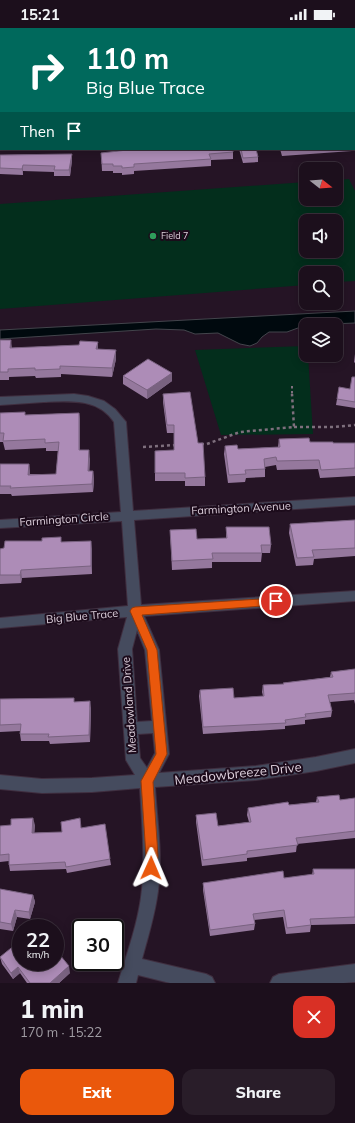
<!DOCTYPE html>
<html lang="en">
<head>
<meta charset="utf-8">
<style>
  body { margin:0; font-family:Mulish,sans-serif; background:#291d29; color:#f1f3f6; height:100vh; display:flex; flex-direction:column; font-size:15px; white-space:nowrap }
  * { box-sizing:border-box; margin:0 }
  p { font-size:13px; color:#a09ca3 }
  .icon { flex:none; width:22px; height:22px; fill:none; stroke:currentColor; stroke-width:2; stroke-linecap:round; stroke-linejoin:round }
  .map { position:relative; height:955px; overflow:hidden }
  .details { display:flex; flex-direction:column; background:#1c0f1c; flex:1 }
  .details>* { flex:none }
  .banner { position:absolute; left:0px; top:0px; width:355px; height:122px; box-shadow:0 2px 10px #0003,0 0 0 1px #3a2f3b; background:#00695c; color:#fff; overflow:hidden }
  .needle { width:26px; rotate:107deg }
  .controls { position:absolute; left:299px; top:134px; display:grid; gap:8px }
  .controls a { display:grid; place-items:center; width:44px; height:44px; border-radius:8px; background:#1c0f1c; box-shadow:0 2px 10px #0003,0 0 0 1px #3a2f3b; font-size:20px }
  .speed { position:absolute; left:12px; top:891px; display:flex; gap:8px; font-size:20px; font-weight:700; text-align:center }
  .speed>* { display:grid; place-content:center; width:52px; height:52px; border-radius:50%; background:#1c0f1c; box-shadow:0 2px 10px #0003,0 0 0 1px #3a2f3b; line-height:1 }
  .speed small { font-size:10px; font-weight:400 }
  .speed .limit { border:2px solid #111; border-radius:6px; background:#fff; color:#111 }
  .pin { position:absolute; display:grid; place-items:center; width:34px; height:34px; color:#fff; margin:-17px; border:2px solid #fff; border-radius:50%; box-shadow:0 1px 4px #0007 }
  .me { position:absolute; width:44px; margin:-22px; rotate:1deg; stroke-linejoin:round; filter:drop-shadow(0 0 3px #0008) }
  .turn { display:flex; align-items:center; gap:14px; height:84px; padding:0 20px; font-size:18px }
  .turn .icon { width:52px; height:52px; stroke-width:2.5 }
  .turn b { display:block; font-size:28px; line-height:34px }
  .then { display:flex; align-items:center; height:38px; padding:0 20px; background:#0003; gap:8px; font-size:15px }
  .round { display:grid; place-items:center; flex:none; width:42px; height:42px; border-radius:12px; background:#291d29 }
  .summary { display:flex; align-items:center; justify-content:space-between; height:68px; padding:0 20px }
  h1 { font-size:24px; font-weight:800; line-height:30px }
  .cta { display:flex; gap:8px; margin-top:auto; padding:8px 20px }
  .cta a { flex:1; height:46px; border-radius:12px; background:#ea580c; color:#fff; font-size:16px; font-weight:800; line-height:46px; text-align:center }
  .cta a+a { background:#291d29; color:#f1f3f6 }
  .status { display:flex; justify-content:space-between; align-items:center; height:28px; padding:0 20px; background:#1c0f1c; direction:ltr }
  .status svg { height:11px; fill:currentColor }
  .map>svg:first-child { display:block }
  .green { fill:#032e1c; fill-rule:evenodd }
  .water { fill:#00090e; stroke:#43454c }
  .lines { fill:none; stroke-linecap:round; stroke-linejoin:round }
  .minor-casing { stroke:#3f2e3f; stroke-width:2 }
  .path-far1 { stroke:#7e6f7d; stroke-width:2; stroke-dasharray:2.5 2.5; stroke-linecap:butt }
  .path { stroke:#7e6f7d; stroke-width:2.5; stroke-dasharray:3 3; stroke-linecap:butt }
  .minor { fill:#454b5e; fill-rule:evenodd }
  .wall { fill:#95789d }
  .shaded-wall { fill:#796280 }
  .building { fill:#ad8cb7; stroke:#796280 }
  .route { fill:#ea580c; stroke:#983908 }
  .leisure-dot { fill:#2e9e5b; stroke:#1c0b1b; stroke-width:1.5 }
  .labels { text-anchor:middle; stroke-width:4; stroke-linejoin:round; paint-order:stroke }
  .far-poi-label { font-size:9px; fill:#ded1dd; stroke:#1c0b1b; text-anchor:start }
  .street-label { font-size:11px; fill:#ded1dd; stroke:#1c0b1b }
  .near-street-label { font-size:13px; fill:#ded1dd; stroke:#1c0b1b }
</style>
</head>
<body>
<div class="status"><b>15:21</b><svg viewBox="0 0 49 12"><path d="M0 12V9h3v3zM5 12V6h3v6zM10 12V3h3v9zM15 12V0h3v12zM26 1h20v11H26zM47 4h2v5h-2z"/></svg></div>
<div class="map">
<svg width="355" height="955" viewBox="0 0 355 955">
  <rect width="100%" height="100%" fill="#251425"/>
  <path class="green" d="M349,151L355,163V253L336,254V245H306V257L0,281V176L306,154V171H336V152ZM306,193H336V223H306Z
    M306,318V327H308L313,406L221,407L195,322Z"/>
  <path class="water" d="M355,283V295L306,297L287,304H269L262,309L257,315L250,318L240,316L218,305L195,306L184,302L156,301L0,311V302Z"/>
  <g class="lines">
    <defs>
      <path id="minor" d="M289,0H309L289,1Z
        M354,29H355L354,34Z
        M0,62H1V66H0Z
        M354,91H355V95H354Z
        M74,366L88,368L104,373L115,381L126,394L133,483L355,469V477L134,492L141,577L355,563V573L144,588L159,622L169,726L159,745L256,738L316,729L355,721V735L316,743L256,752L155,759C157,793 163,829 158,863C155,886 148,909 142,931L206,946L212,949L215,955H170L138,947L136,955H118C127,925 139,893 142,861C145,827 142,794 140,760L92,764L42,765L0,761V747L42,751L92,750L135,747L126,732L118,621L127,589L0,600V590L128,578L122,493L0,500V492L121,484L114,394C98,370 70,373 44,374C29,375 15,376 0,377V369ZM137,602L145,622L152,693L137,694L132,621ZM153,705L155,725L147,740L140,730L138,706Z
        M355,936V954L344,955H270L273,949L279,946Z"/>
    </defs>
    <use href="#minor" class="minor-casing"/>
    <path class="path-far1" d="M292,358V367"/>
    <path class="path" d="M294,399H334L355,397
      M201,416H207L240,404L294,399L292,366
      M143,419L176,417"/>
    <use href="#minor" class="minor"/>
  </g>
  <path class="wall" d="M336,0H355V20H354V1H337Z
    M0,69H1V108H0Z
    M355,100V122L352,123L282,128L280,121H354Z
    M239,121H256L258,129V134L243,135Z
    M233,124V131L211,132V138L134,143V146L122,147V145H113V143H102L101,125Z
    M72,126V132L70,148H54V144L23,143V147L0,146V127Z
    M0,312L12,320L79,317L98,314V321L116,322V331L112,349L61,346V349L36,350L35,348L9,349V352H0Z
    M355,326V335L354,334Z
    M172,345V353L147,371L123,356V348Z
    M355,349V380L336,377L337,371L350,361Z
    M163,366L198,415L205,449V458H185V453H155V423L174,422V405H167L163,374Z
    M0,385L26,387L79,385L80,393V422L90,431L89,443H93L94,452L93,464L12,468L11,466H0V436H29L30,446H56L58,423H46V420L5,422L3,414H0Z
    M279,411L310,414L333,415H355V448L320,450L318,441L277,442L276,437L265,439V449L246,450L245,454L228,455L224,426L225,418L238,421L278,419Z
    M355,492V528L314,531L313,537L296,538L289,505L290,496Z
    M226,499L271,517L270,525H262L261,534H212V540L172,542L170,502L197,511L226,510Z
    M61,509V514L92,521V546L22,550L21,555L0,556V521L4,520Z
    M355,641V676L354,672L330,674L332,683L331,689L305,692V696L285,698V701L203,706L199,668L200,662L234,670L263,668L262,664L263,657L283,656V655L330,649L331,644Z
    M0,671L75,674L91,680L90,714L50,716L49,713H21L20,706V703L0,704Z
    M317,769L340,772L355,770V810L297,816L296,824L247,830V833L202,838L196,794V787L218,798L249,794L247,787L248,780L289,777L316,774Z
    M35,797L34,805L62,804L81,800L110,831L111,837L67,845L66,841L10,843L9,837V833L0,834V798Z
    M313,841H355V896L311,897L310,904L286,906L283,889L254,892L255,896L254,902L210,908L203,862V855L284,850L312,847Z
    M0,861L33,867L35,874L30,891L17,889L13,903L0,901Z
    M0,929L70,945L59,955H27L20,945L13,951L2,936Z"/>
  <path class="shaded-wall" d="M71,0H77L76,1H69Z
    M0,49H1V54H0Z
    M354,116H355V122L352,123V121H354Z
    M72,126V132L70,148L69,142Z
    M23,137V147L22,141Z
    M11,312L12,320H10Z
    M98,314V322L96,321Z
    M116,322V331L112,349V340Z
    M172,345V353L147,371V362Z
    M79,385L80,393V431L79,422Z
    M89,422L90,431L89,452L88,443Z
    M29,436L30,444L29,455L28,447Z
    M93,443L94,452L93,464L92,456Z
    M91,513L92,521V546L91,538Z
    M21,542L22,550L21,555L20,547Z
    M90,673L91,680L90,714L89,707Z
    M33,790L35,797L34,812L32,805Z
    M33,867L35,874L30,891L29,884Z
    M15,882L17,889L13,903L11,896Z
    M69,938L70,945L59,955H50Z
    M18,939L20,945L13,951L11,945Z"/>
  <path class="building" d="M58,0H71L69,1H54Z
    M87,0H192V1H87Z
    M340,0H355V15H354V1H340Z
    M1,34V49H0V35Z
    M354,39H355V75H354Z
    M0,69H1V103H0Z
    M354,100H355V116H354Z
    M136,121H233V124L209,126L211,131L134,136V139L122,140V138H113V136H102L101,125Z
    M241,121H256L258,129L243,130Z
    M282,121H296L282,122Z
    M72,126L69,142H54L55,138L23,137L22,141L0,140V127Z
    M0,312H11L10,320L79,317L80,313L98,314L96,321L116,322L112,340L60,338V341L35,342V340L8,341V344H0Z
    M148,331L172,345L147,362L123,348Z
    M352,349H355V374L337,371L339,359L350,361Z
    M190,364L198,415H203L205,449L185,450V445H155V423L174,422V397H167L163,366Z
    M25,384V387L79,385V422H89L88,443H93L92,456L10,460L11,458H0V436H29L28,447L56,446L59,414L45,415V411L3,413L4,405H0V385Z
    M309,410L310,414H333V415H355V440L321,442L319,432L277,433L276,429L264,431L265,441L245,442L246,446L229,447L225,418L237,417L238,421L280,419L279,411Z
    M355,492V520L312,522L314,529L297,530L290,496Z
    M226,499H269L271,517H261L262,525H212L213,531L172,533L170,502L196,501L197,511L227,510Z
    M61,509V514L91,513V538L21,542L20,547H0V521L4,520L5,513H42V510Z
    M355,641V665L328,667L332,683L305,686L306,689L285,692L286,695L203,699L200,662L233,660L234,670L264,668L263,657L284,656L283,655L333,649L331,644Z
    M74,670V674L90,673L89,707L48,709L49,706H20L21,696L0,697V671Z
    M339,767L340,772L355,770V803L296,810L298,817L247,823V826L203,832L196,787L216,785L218,798L251,794L248,780L288,774L289,777L319,774L317,769Z
    M33,790L32,805L62,804L61,794L80,790L81,800L105,796L110,831L66,839L65,834L9,837V826L0,827V798L11,797V791Z
    M313,841H355V889L310,891L311,897L287,900L284,882L253,886L255,896L210,902L203,855L283,843L284,850L314,846Z
    M0,861L33,867L29,884L15,882L11,896L0,894Z
    M21,912V934H55V921L69,938L50,955H30L18,939L11,945L0,929Z"/>
  <path class="route" d="M276,570L280,571L281,573L280,576L276,577L142,587L157,622L167,726L153,754L158,828L156,844L151,845L147,844L145,840L146,828L141,753L156,726L147,622L130,583L132,580L135,579Z"/>
  <circle class="leisure-dot" cx="153" cy="208" r="4"/>
  <g class="labels">
    <g class="far-poi-label">
      <text x="161" y="211">Field 7</text>
    </g>
    <g class="street-label">
      <text transform="translate(241 480) rotate(-3)" y="4">Farmington Avenue</text>
      <text transform="translate(64 491) rotate(-4)" y="4">Farmington Circle</text>
      <text transform="translate(82 588) rotate(-5)" y="4">Big Blue Trace</text>
      <text transform="translate(129 677) rotate(-94)" y="4">Meadowland Drive</text>
    </g>
    <g class="near-street-label">
      <text transform="translate(238 745) rotate(-6)" y="5">Meadowbreeze Drive</text>
    </g>
  </g>
</svg>
<div class="controls">
<a><svg class="needle" viewBox="-14 -14 28 28"><path d="M0-13l5 13h-10z" fill="#e53935"/><path d="M0 13l5-13h-10z" fill="#a09ca3"/></svg></a>
<a><svg class="icon" aria-label="sound" viewBox="0 0 24 24"><path d="M4 9h4l5-4v14l-5-4H4zM17 9q2 3 0 6"/></svg></a>
<a><svg class="icon" aria-label="search" viewBox="0 0 24 24"><circle cx="10" cy="10" r="6"/><path d="M15 15l6 6"/></svg></a>
<a><svg class="icon" aria-label="layers" viewBox="0 0 24 24"><path d="M12 4l9 5-9 5-9-5zM3 14l9 5 9-5"/></svg></a>
</div>
<div class="speed"><div>22<small>km/h</small></div><div class="limit">30</div></div>
<div class="pin" style="left:276px;top:573px;background:#d93025"><svg class="icon" aria-label="arrive" viewBox="0 0 24 24"><path d="M6 21V4h12l-3 4 3 4H6"/></svg></div>
<svg class="me" style="left:151px;top:840px" viewBox="-20 -20 40 40"><path d="M0-17L14 15 0 8-14 15z" fill="#ea580c" stroke="#fff" stroke-width="4"/></svg>
<div class="banner">
<div class="turn"><svg class="icon" aria-label="right" viewBox="0 0 24 24"><path d="M7 20v-9h11M14 6l5 5-5 5"/></svg><div><b>110 m</b>Big Blue Trace</div></div>
<div class="then">Then<svg class="icon" aria-label="arrive" viewBox="0 0 24 24"><path d="M6 21V4h12l-3 4 3 4H6"/></svg></div>
</div>
</div>
<section class="details">
<div class="summary"><div><h1>1 min</h1><p>170 m · 15:22</p></div><a class="round" style="background:#d93025;color:#fff"><svg class="icon" aria-label="close" viewBox="0 0 24 24"><path d="M6 6l12 12M18 6L6 18"/></svg></a></div>
<div class="cta"><a>Exit</a><a>Share</a></div>
</section>
</body>
</html>
